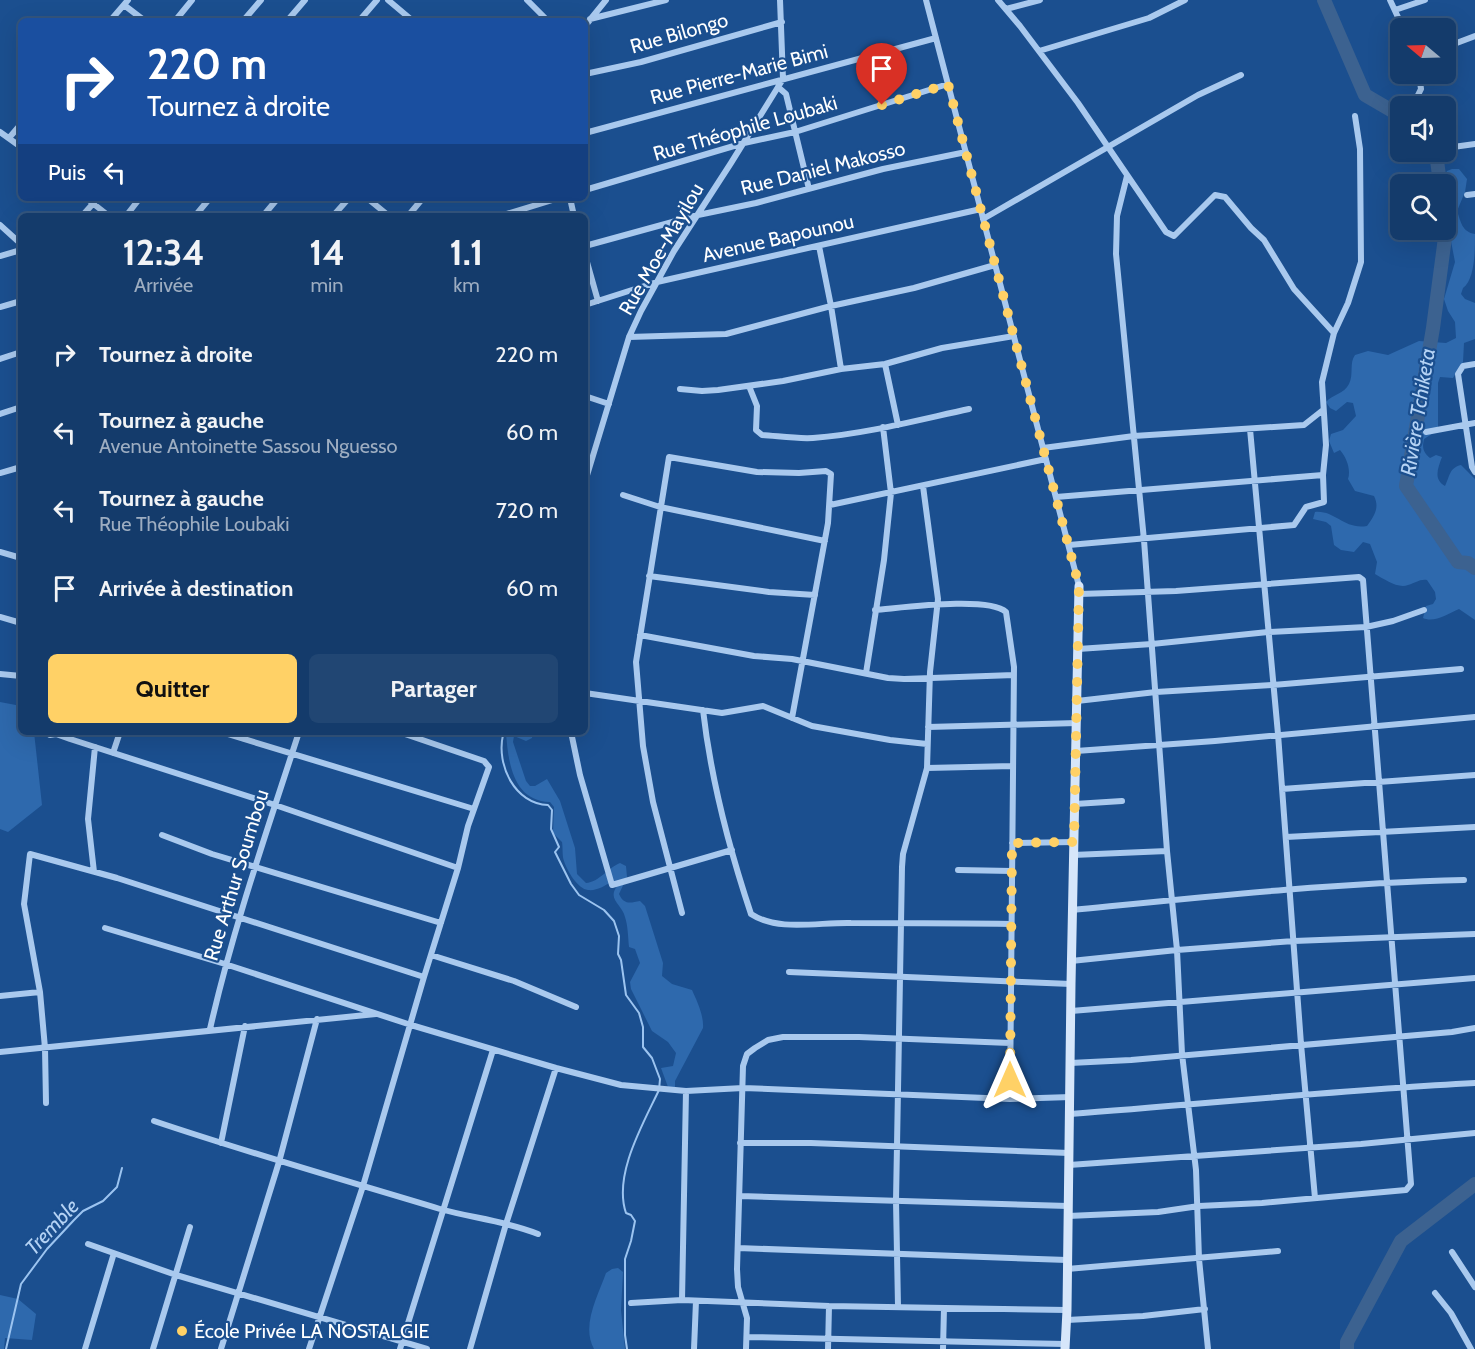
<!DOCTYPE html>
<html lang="fr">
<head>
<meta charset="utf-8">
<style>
  body { margin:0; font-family:Cabin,sans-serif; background:#214673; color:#f1f3f6; height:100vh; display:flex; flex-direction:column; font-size:22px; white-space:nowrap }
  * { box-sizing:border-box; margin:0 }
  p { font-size:20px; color:#9dadc1 }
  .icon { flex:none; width:33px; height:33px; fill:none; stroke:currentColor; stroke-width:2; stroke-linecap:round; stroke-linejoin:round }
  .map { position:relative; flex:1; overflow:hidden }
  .sheet { position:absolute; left:18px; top:213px; width:570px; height:522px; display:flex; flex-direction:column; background:#143b6b; border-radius:9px; box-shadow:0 6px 24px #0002,0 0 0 2px #33557e }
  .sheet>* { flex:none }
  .banner { position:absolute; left:18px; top:18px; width:570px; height:183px; border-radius:9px; box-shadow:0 6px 24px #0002,0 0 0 2px #33557e; background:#1a4fa0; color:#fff; overflow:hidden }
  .needle { width:39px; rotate:289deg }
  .controls { position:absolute; left:1390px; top:18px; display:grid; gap:12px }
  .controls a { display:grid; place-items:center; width:66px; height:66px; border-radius:9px; background:#143b6b; box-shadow:0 6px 24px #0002,0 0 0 2px #33557e; font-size:30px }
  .pin { position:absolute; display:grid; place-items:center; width:51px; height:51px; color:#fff; margin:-62px -26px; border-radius:50% 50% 50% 0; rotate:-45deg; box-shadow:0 0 6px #0007 }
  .pin .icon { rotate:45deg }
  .me { position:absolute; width:66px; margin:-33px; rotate:0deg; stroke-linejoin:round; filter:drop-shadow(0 0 4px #0008) }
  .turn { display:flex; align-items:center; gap:21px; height:126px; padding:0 30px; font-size:27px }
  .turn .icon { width:78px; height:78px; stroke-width:2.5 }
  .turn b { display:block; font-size:42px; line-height:51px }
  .then { display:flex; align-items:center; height:57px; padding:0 30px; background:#0003; gap:12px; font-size:22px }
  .eta { display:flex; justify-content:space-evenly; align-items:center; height:102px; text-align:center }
  .eta b { font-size:36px; font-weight:700; line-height:42px }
  .button { display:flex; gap:12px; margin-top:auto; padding:12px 30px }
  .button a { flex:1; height:69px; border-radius:9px; background:#ffd166; color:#111; font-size:24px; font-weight:700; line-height:69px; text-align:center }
  .button a+a { background:#214673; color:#f1f3f6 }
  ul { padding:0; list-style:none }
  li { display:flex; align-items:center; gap:18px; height:78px; padding:0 30px }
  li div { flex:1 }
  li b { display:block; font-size:22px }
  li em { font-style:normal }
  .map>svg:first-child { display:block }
  .green { fill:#2e69ad }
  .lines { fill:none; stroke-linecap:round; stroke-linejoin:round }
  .stream { stroke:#9cc4f0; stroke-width:2 }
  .river { stroke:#3c6290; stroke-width:14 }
  .street { stroke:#a9c9ee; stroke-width:6 }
  .secondary { stroke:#d6e6fa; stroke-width:9 }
  .route { stroke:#ffd166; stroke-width:10; stroke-dasharray:0 18 }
  .poi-dot { fill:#ffd166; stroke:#1b4f8f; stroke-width:2 }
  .labels { text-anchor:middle; stroke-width:4.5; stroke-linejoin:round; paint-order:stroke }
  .street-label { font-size:20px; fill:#fff; stroke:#1b4f8f }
  .poi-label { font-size:20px; fill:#fff; stroke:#1b4f8f; text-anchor:start }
  .water-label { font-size:21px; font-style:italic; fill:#b5d3f5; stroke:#1b4f8f }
</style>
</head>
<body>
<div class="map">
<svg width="1475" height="1349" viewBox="0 0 1475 1349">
  <rect width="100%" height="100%" fill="#1b4f8f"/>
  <path class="green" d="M1452,169H1459L1467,179L1465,192L1457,211C1461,222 1462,232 1475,234C1475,251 1475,279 1463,288L1461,294L1465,299L1475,303V339L1464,343L1463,362L1453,378L1440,377L1438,383V427L1435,432L1424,439C1422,448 1423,452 1430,458L1436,455L1442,457C1438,468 1433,479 1445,486C1450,476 1449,468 1461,465L1475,479V620L1459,609C1448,614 1434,623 1423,618L1426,606L1433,604L1436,599L1435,592L1427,580C1419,579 1416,583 1408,585C1398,589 1384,579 1375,574L1377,562L1370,544L1363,542L1354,552L1341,550L1334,545L1331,526L1326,522L1313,519L1315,512C1335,510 1344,530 1367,526C1374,516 1380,508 1374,496L1355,491L1348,479C1351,470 1347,458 1340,450L1334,453L1329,441L1331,434L1343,430L1356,416L1353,403L1347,402L1336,411L1330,408L1326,402C1333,394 1344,394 1349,384C1354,374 1349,363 1355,355L1368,351L1388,355L1419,341L1446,343L1456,338L1455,322L1448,311L1444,299L1455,262L1446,215V184H1444V177L1447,171Z
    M0,702L21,706V732H34L42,805L8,832L0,829Z
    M506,732H533L532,738L526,741L514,736L513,742L526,781L530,786H535L547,779L560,801L575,848L577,874L586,883C599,882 608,868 620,863L626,866L627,877L619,894C624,905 630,903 640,901L645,906L663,963L662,976L672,984L692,990C697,1001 704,1016 703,1028L675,1081V1088L668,1087L661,1068L673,1066L676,1053L668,1042L652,1031L631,989L630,982L640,963L635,949L629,947C628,937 628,926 625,917C622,904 607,900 617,886L611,882C604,886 597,891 588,890C578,889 567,871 564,861C562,856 563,848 562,842L553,833L554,807L550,802C512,801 508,760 506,732Z
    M618,1268L623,1272L621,1310L625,1349H594C581,1325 598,1296 606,1273L612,1269Z
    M0,1295L18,1299L36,1314L32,1340L5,1338L4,1349H0Z"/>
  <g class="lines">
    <path class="stream" d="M501,732L503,735C496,765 515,804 548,805L552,810L551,829L559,847L555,852L571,884L579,895L604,910L614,921L619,936L618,954L621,960L626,995L639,1013L643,1027V1047L652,1058L660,1079L659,1090C643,1124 613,1175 626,1213L631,1215L635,1221L631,1241L625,1259V1335L627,1349
      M6,1349L21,1284L47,1249L74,1220L83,1211L103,1201L117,1187L122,1168"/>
    <path class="river" d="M1324,0L1365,95L1401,116
      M1436,152L1440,184
      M1446,230L1433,328L1406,486L1458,562L1468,563L1475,568
      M1347,1349V1342L1401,1241L1475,1184"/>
    <path class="street" d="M388,0L413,21
      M527,0L548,21
      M926,0L1079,586
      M998,0L1020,26L1078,103L1166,232L1174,236L1215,195L1225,197L1251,228L1264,240L1294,289L1334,333
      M1390,0L1403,28
      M124,5L145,21
      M1006,9L1040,0
      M1395,10L1425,0
      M590,19L666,0
      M110,21L128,0
      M175,21L192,0
      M243,21L261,0
      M287,21L305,0
      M359,21L377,0
      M585,26L606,0
      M1446,47L1475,36
      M1039,51L1149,18L1185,0
      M585,74L641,62L782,22
      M778,87L786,94L809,189
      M1418,95L1421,89L1419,74
      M0,132L21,147
      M585,133L936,38
      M9,138L21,124
      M1446,148L1475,144
      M1127,176L1117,216L1116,254L1144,540L1167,851L1177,950L1182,1054L1196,1170L1199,1259L1208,1349
      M585,190L744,143L795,132L948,84
      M1467,195L1475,194
      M86,198L109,216
      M367,198L389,216
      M570,198L574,216
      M82,216L98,198
      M126,216L140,198
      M195,216L210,198
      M263,216L278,198
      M333,216L349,198
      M408,216L423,198
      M500,216L559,198
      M983,219L1198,95L1241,75
      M0,225L21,244
      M585,246L698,215L756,203L883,169L966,152
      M819,246L831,306L841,369
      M585,255L598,301
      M0,256L21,250
      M585,305L657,282L981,209
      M0,307L21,301
      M629,337L726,334L831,306L914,288L995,265
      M0,359L21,352
      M885,364L898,425
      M1475,364L1463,366L1458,374L1472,467L1475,472
      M749,386L757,406L756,430L762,435C778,436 796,439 813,438C865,434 918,420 969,409
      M680,389L702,391L718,390L783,381L841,369L885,364L942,348L1014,336
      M585,396L609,404
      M0,414L21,407
      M1250,429L1278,734L1301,1044L1315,1198
      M1426,432L1475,423
      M1043,448L1134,436L1304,425L1323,410
      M0,473L21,467
      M585,482L629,337L641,311L674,251L731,163L783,79L780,0
      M21,485L19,493L21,499
      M623,495L660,507L825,541
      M1056,497L1323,475
      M830,505L1046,459
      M1069,545L1294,525L1306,507L1324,502L1323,475L1326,445L1322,382L1334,333L1348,303L1361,262L1360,149L1355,116
      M0,552L21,558
      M649,576L769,592L815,595
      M875,610C901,608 988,596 1006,612L1014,667L1010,1099
      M0,617L21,623
      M640,635L754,656L792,659L888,678L904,679L1014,675
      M1078,649L1152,644L1268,632L1366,627L1393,621L1424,610
      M866,673L884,560L891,493L883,427
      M0,674L21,676
      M585,693L722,713L763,706L812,726L890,740L927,744
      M1077,701L1156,692L1273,685L1461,669
      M703,710C711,780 729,848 751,914C778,932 819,922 851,923C904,923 958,923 1012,924
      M928,727L1077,723
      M221,732L474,809
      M571,732L580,775L612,885L732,850
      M50,735L56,734L70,739L275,805L458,868
      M1076,751L1215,741L1475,717
      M113,753L120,732
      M927,768L1013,766
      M1282,789L1475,775
      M1075,804L1122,801
      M162,835L212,854L441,923
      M1286,837L1475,827
      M1012,843L1074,842
      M1073,855L1167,851
      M958,870L1012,871
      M94,872L88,819L95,747
      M1072,910C1203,897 1332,883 1464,880
      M682,913L653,802L643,746L636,662L669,457L757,472L799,473L826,471L831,474L828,523L792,718
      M105,928L225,964L411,1025L556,1068L621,1085L686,1091L743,1088L1010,1099L1071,1097
      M431,955L514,981L576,1007
      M1071,961L1177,950L1294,941L1475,934
      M789,972L1071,984
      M0,996L40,992
      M1071,1011L1475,978
      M210,1029C233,928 267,831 299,732
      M0,1052L376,1014
      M1070,1063L1131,1060L1452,1032L1475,1028
      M46,1103L45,1048L40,992L24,904L30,854L117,878L424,977
      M1070,1114C1205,1104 1340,1090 1475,1083
      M154,1121C249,1153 344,1180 440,1209C472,1218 506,1221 538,1234
      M221,1143L245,1026
      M740,1143H811L1069,1153
      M1069,1165L1361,1144L1475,1133
      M740,1196L1068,1206
      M1068,1216L1158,1212L1199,1206L1262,1203L1406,1190L1411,1184L1363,580L1359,577L1176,591L1079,594
      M88,1244L176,1275L427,1349
      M738,1248L1067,1260
      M1452,1252L1475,1287
      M1067,1269L1278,1251
      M1435,1293L1451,1313L1471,1349
      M682,1300L686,1091
      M631,1303L682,1300L829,1306L1067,1310
      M898,1306L896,1201L902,867L903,854L927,768L930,672L938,599L923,486
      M1067,1320L1143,1316L1205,1309
      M747,1337L1065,1344
      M85,1349L114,1253
      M153,1349L190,1227
      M221,1349L279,1162L317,1019
      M309,1349L363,1186L424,977L458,868L468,826L489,767L484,761L399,732
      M400,1349L493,1050
      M470,1349L506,1224L556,1068
      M694,1349L696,1301
      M746,1349L747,1318L738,1287L737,1269L743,1066L747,1054L755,1048L768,1040L783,1037H859L1010,1043
      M828,1349L829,1306
      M943,1349L944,1308"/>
    <path class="secondary" d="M1065,1349L1067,1310L1071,984L1079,586"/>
  </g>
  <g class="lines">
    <path class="route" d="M882,105L948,84L1079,586L1074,842L1012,843L1010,1080"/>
  </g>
  <circle class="poi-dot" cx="182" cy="1331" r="6"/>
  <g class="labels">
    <g class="street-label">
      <text transform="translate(679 33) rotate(-16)" y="7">Rue Bilongo</text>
      <text transform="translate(739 74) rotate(-15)" y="7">Rue Pierre-Marie Bimi</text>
      <text transform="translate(745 128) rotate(-16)" y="7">Rue Théophile Loubaki</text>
      <text transform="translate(823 168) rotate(-14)" y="7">Rue Daniel Makosso</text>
      <text transform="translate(778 238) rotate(-13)" y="7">Avenue Bapounou</text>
      <text transform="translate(661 249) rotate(-60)" y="7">Rue Moe-Mayilou</text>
      <text transform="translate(236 875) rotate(-73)" y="7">Rue Arthur Soumbou</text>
    </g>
    <g class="poi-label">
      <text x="194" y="1338">École Privée LA NOSTALGIE</text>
    </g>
    <g class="water-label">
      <text transform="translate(1418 412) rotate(-81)" y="7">Rivière Tchiketa</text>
      <text transform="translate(52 1227) rotate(-47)" y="7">Tremble</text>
    </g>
  </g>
</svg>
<div class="controls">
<a><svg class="needle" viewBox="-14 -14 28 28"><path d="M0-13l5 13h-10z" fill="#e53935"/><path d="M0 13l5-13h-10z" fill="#9dadc1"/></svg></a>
<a><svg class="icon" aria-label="sound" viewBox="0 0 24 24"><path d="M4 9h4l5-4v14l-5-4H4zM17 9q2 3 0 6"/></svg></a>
<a><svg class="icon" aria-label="search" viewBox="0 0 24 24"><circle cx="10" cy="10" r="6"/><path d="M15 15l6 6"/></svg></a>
</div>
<div class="pin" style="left:882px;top:105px;background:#d93025"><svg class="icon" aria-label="arrive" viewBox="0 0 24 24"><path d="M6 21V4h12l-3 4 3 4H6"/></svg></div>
<svg class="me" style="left:1010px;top:1080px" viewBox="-20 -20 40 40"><path d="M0-17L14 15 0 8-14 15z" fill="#ffd166" stroke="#fff" stroke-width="4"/></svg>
<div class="banner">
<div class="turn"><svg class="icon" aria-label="right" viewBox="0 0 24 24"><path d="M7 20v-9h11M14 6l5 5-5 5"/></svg><div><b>220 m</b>Tournez à droite</div></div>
<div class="then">Puis<svg class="icon" aria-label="left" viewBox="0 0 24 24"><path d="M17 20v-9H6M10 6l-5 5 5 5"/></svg></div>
</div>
<section class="sheet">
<div class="eta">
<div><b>12:34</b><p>Arrivée</p></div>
<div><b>14</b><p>min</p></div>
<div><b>1.1</b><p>km</p></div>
</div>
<ul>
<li><svg class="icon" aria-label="right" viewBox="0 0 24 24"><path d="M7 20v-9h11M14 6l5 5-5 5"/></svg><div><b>Tournez à droite</b></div><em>220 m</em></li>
<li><svg class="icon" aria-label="left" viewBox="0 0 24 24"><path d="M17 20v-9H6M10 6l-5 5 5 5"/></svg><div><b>Tournez à gauche</b><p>Avenue Antoinette Sassou Nguesso</p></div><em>60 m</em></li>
<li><svg class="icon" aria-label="left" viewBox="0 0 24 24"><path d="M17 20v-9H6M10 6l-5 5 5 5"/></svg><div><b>Tournez à gauche</b><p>Rue Théophile Loubaki</p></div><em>720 m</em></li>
<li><svg class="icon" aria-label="arrive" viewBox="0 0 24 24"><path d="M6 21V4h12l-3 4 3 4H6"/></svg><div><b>Arrivée à destination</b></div><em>60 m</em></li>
</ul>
<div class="button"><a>Quitter</a><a>Partager</a></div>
</section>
</div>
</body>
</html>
